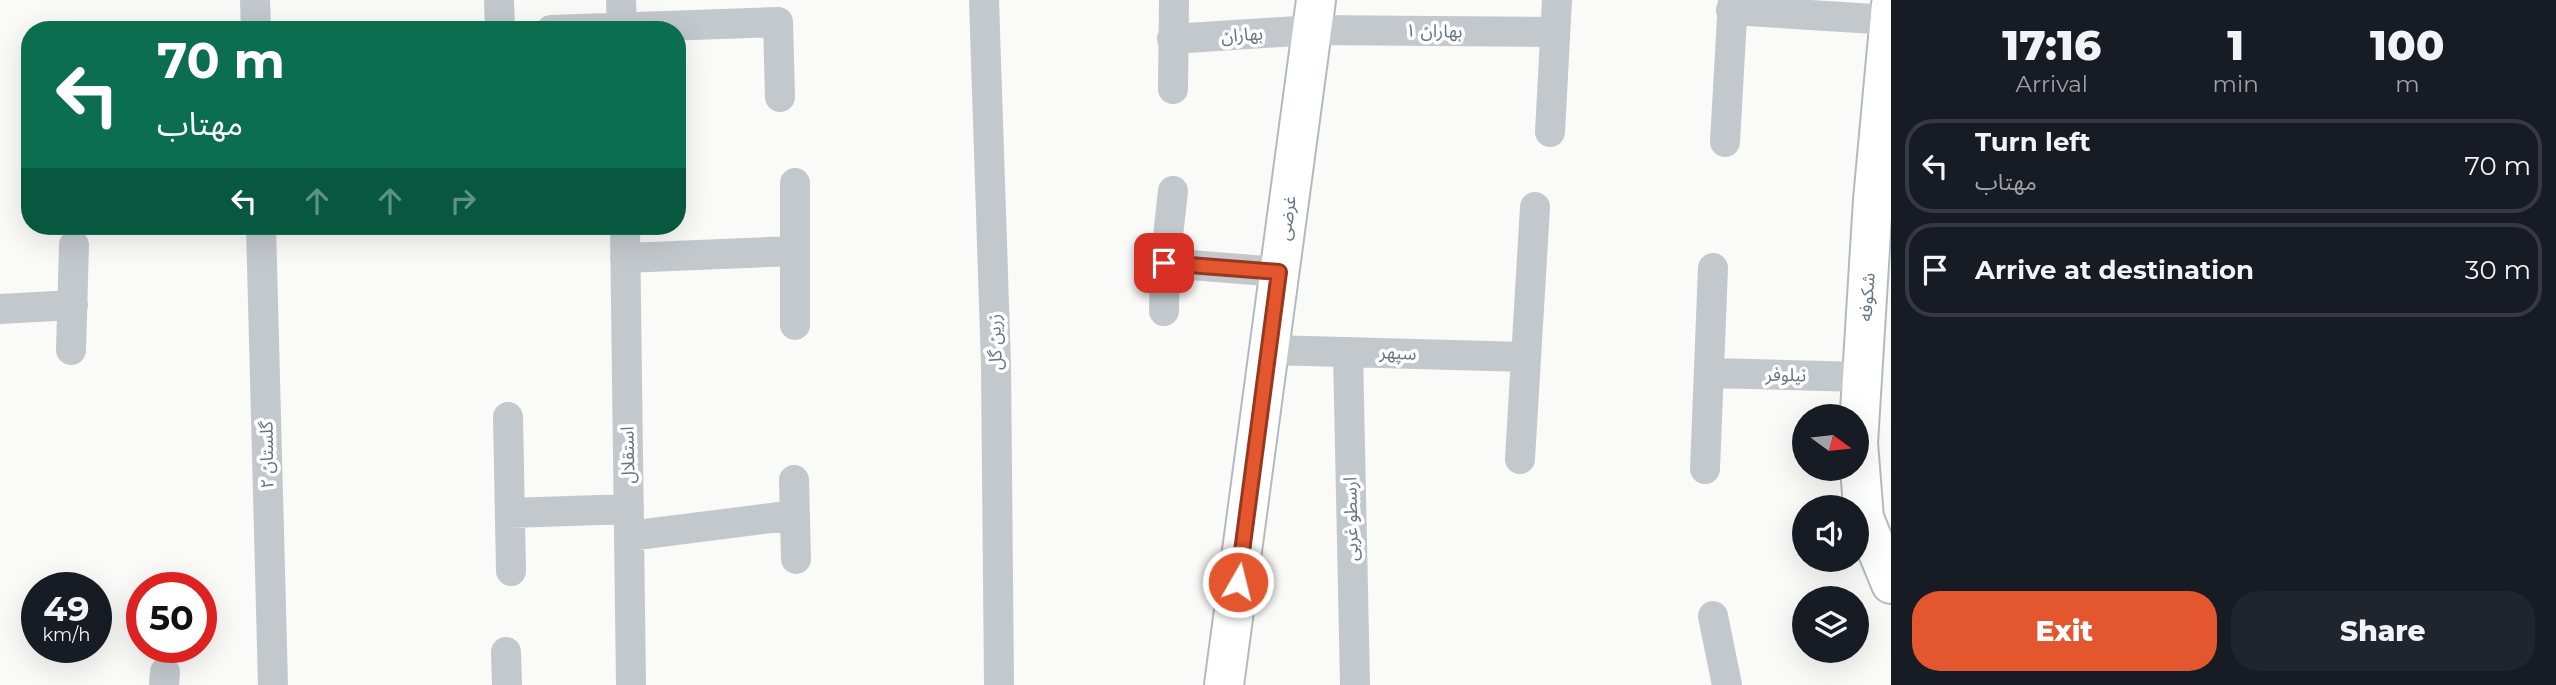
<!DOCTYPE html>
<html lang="en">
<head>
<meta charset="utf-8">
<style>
  body { margin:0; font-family:Montserrat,"Noto Sans Arabic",sans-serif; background:#20242c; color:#f1f3f6; height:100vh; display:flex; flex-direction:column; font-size:26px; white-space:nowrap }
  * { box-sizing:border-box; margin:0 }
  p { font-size:23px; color:#9ea1a6 }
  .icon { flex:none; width:38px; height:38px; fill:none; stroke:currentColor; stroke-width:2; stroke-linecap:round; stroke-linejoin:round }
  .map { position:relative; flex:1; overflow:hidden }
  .side { display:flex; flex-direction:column; background:#171b24; width:665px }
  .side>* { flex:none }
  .hud { position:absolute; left:21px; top:21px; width:665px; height:214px; border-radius:28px; box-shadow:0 7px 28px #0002; background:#0b6e4f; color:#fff; overflow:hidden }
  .needle { width:46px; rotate:105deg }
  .tools { position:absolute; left:1792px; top:404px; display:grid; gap:14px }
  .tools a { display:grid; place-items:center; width:77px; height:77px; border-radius:50%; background:#171b24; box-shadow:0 7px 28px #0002; font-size:35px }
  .speed { position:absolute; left:21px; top:572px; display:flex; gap:14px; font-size:35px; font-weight:700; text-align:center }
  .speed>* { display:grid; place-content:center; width:91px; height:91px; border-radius:50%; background:#171b24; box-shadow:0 7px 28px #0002; line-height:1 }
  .speed small { font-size:18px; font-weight:400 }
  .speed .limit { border:10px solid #d22; background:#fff; color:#111 }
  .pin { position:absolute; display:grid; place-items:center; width:60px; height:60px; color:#fff; margin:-30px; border-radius:14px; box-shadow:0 4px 10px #0006 }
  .me { position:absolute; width:77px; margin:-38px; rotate:8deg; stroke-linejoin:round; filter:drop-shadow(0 0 5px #0008) }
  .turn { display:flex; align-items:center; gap:24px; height:147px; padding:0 21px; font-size:32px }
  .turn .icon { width:91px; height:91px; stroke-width:2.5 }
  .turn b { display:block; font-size:49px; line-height:60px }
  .lanes { display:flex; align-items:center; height:66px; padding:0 21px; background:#0003; justify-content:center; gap:35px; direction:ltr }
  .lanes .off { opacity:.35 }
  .eta { display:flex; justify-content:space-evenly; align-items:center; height:119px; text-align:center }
  .eta b { font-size:42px; font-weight:800; line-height:49px }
  .action { display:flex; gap:14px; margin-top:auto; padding:14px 21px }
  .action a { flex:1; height:80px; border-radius:28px; background:#e4572e; color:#fff; font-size:28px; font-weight:800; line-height:80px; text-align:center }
  .action a+a { background:#20242c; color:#f1f3f6 }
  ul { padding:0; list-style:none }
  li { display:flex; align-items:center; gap:21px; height:94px; margin:0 14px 10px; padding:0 7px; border:4px solid #363941; border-radius:28px }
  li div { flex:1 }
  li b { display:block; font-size:26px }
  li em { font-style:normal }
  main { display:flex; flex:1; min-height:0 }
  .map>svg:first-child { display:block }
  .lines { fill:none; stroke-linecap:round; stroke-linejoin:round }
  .secondary-casing { stroke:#b3babf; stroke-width:42 }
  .street { stroke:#c3c8cc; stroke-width:30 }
  .secondary { stroke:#fff; stroke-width:38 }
  .route-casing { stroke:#94391e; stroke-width:18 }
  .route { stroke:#e4572e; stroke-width:12 }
  .labels { text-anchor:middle; stroke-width:7; stroke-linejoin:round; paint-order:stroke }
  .street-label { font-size:18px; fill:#657683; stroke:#fff }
</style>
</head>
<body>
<main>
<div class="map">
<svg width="1891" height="685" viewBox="0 0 1891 685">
  <rect width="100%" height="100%" fill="#fafaf8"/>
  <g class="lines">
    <defs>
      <path id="secondary" d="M1891,5L1873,200L1858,443L1864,518L1891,584
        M1224,685L1316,0"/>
    </defs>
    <use href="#secondary" class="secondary-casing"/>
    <path class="street" d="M255,0L256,30
      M499,0L500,30
      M621,0L622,30
      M984,0L996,365L999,685
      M1731,10L1890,20
      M551,30L778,22L780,97
      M1172,39L1312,30L1555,32
      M1173,89L1174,0
      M1550,132L1557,0
      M1725,142L1733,0
      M795,183V325
      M261,226L273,685
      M625,226L631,685
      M625,258L795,251
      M1165,263L1279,272
      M0,309L73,305
      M1164,311L1165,263L1173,191
      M71,350L74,245
      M1269,350L1526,357
      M1348,352L1355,685
      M1711,373L1862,377
      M508,417L511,571
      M1520,459L1535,207
      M1705,469L1713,268
      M794,480L796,559
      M510,513L629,509
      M629,536L795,515
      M1713,616L1727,685
      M506,652L507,685
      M164,685L165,672"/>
    <use href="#secondary" class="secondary"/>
  </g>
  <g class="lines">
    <defs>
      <path id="route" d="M1164,263L1279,272L1238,582"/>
    </defs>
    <use href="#route" class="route-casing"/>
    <use href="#route" class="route"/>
  </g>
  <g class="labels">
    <g class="street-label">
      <text transform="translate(1434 31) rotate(1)" y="6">بهاران ۱</text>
      <text transform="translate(1242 35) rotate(-4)" y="6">بهاران</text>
      <text transform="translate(1287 218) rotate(-82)" y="6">غرضی</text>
      <text transform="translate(1867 297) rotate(-86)" y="6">شکوفه</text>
      <text transform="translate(995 342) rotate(-92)" y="6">زرین گل</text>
      <text transform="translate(1398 353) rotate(2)" y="6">سپهر</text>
      <text transform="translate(1786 375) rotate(1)" y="6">نیلوفر</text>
      <text transform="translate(267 455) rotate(-91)" y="6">گلستان ۲</text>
      <text transform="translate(628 455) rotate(-91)" y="6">استقلال</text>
      <text transform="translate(1351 519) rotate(-91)" y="6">ارسطو غربی</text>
    </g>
  </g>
</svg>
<div class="tools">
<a><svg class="needle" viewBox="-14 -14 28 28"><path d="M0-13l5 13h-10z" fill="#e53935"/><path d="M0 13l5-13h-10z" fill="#9ea1a6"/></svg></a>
<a><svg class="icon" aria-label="sound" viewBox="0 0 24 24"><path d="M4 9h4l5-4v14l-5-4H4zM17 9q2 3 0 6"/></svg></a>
<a><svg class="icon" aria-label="layers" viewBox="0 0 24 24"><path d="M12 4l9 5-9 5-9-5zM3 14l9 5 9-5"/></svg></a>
</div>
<div class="speed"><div>49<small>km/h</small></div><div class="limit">50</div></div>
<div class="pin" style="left:1164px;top:263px;background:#d93025"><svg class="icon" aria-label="arrive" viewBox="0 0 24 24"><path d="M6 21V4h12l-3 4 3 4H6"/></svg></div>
<svg class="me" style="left:1238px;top:582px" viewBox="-20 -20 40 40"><circle r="17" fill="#e4572e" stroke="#fff" stroke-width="3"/><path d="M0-11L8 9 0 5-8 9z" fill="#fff"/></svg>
<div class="hud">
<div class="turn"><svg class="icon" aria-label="left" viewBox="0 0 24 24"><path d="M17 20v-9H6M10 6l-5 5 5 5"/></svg><div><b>70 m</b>مهتاب</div></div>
<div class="lanes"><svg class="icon" aria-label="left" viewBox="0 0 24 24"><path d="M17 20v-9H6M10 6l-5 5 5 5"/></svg><svg class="icon off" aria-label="ahead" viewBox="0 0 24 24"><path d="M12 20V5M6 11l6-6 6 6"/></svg><svg class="icon off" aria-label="ahead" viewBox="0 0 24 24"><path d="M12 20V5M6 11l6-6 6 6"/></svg><svg class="icon off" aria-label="right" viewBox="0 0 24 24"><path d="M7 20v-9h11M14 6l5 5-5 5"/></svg></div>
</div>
</div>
<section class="side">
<div class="eta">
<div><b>17:16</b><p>Arrival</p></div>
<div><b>1</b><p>min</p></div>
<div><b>100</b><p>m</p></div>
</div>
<ul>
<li><svg class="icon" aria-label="left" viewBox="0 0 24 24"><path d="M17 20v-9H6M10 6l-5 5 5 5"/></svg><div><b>Turn left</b><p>مهتاب</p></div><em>70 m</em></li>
<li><svg class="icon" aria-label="arrive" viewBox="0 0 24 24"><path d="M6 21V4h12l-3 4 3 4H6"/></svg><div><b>Arrive at destination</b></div><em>30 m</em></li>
</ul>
<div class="action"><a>Exit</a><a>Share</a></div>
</section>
</main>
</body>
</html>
